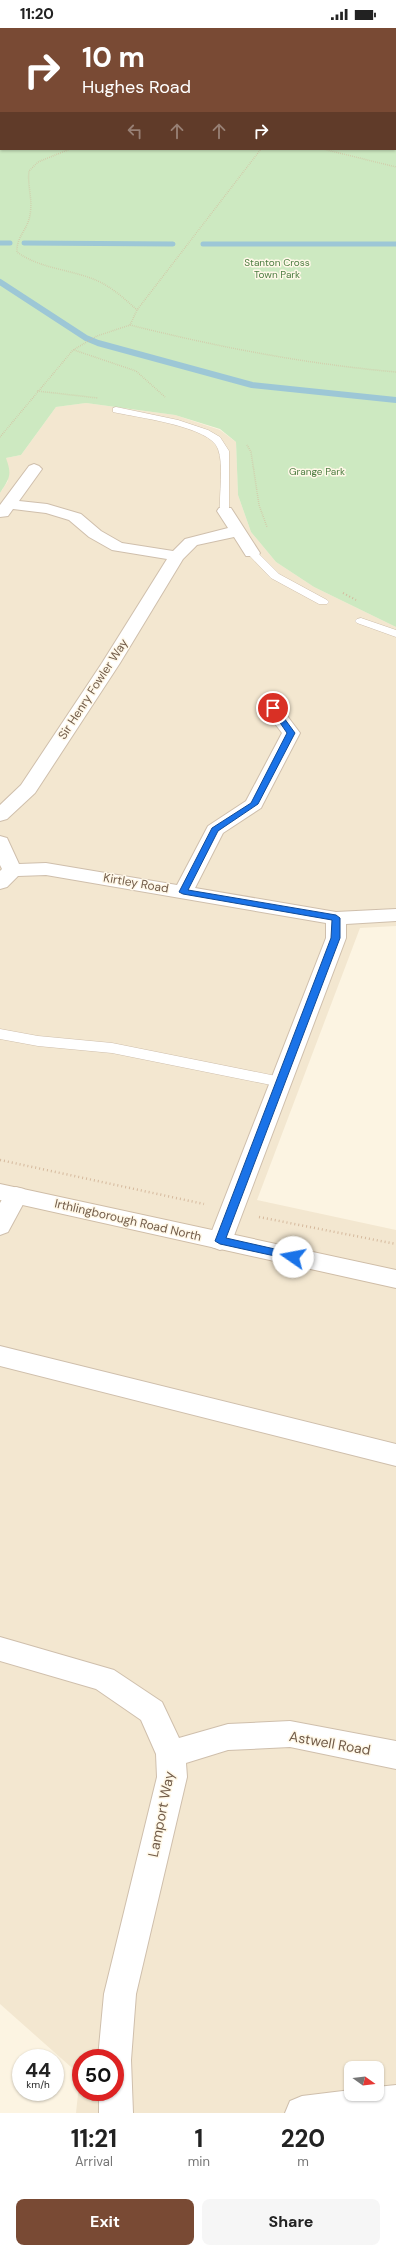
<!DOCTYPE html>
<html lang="en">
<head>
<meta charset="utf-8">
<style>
  body { margin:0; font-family:"DM Sans",sans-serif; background:#f6f6f6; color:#222; height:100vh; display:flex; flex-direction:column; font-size:15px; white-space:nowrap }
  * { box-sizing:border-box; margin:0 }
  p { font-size:13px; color:#767676 }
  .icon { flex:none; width:22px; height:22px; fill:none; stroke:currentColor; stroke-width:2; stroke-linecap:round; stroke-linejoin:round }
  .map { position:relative; height:2085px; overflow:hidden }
  .details { display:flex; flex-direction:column; background:#fff; flex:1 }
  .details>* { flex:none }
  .banner { position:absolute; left:0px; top:0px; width:396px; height:122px; box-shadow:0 1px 3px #0004; background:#794a34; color:#fff; overflow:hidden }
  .needle { width:26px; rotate:105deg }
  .controls { position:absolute; left:344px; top:2033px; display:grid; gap:8px }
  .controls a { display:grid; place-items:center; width:40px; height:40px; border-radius:8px; background:#fff; box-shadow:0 1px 3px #0004; font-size:20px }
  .speed { position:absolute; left:12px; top:2021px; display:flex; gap:8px; font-size:20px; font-weight:700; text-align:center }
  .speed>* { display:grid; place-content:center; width:52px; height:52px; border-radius:50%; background:#fff; box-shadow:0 1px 3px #0004; line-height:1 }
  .speed small { font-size:10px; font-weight:400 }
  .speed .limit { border:6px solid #d22; background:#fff; color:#111 }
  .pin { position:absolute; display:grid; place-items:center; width:34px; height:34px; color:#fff; margin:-17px; border:2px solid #fff; border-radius:50%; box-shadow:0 1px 4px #0007 }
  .me { position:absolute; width:44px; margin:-22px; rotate:282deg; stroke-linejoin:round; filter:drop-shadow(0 0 3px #0008) }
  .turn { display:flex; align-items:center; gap:14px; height:84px; padding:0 16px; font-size:18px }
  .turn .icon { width:52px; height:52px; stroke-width:2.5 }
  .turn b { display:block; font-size:28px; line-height:34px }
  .lanes { display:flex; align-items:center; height:38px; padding:0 16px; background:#0003; justify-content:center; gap:20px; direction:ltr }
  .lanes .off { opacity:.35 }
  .eta { display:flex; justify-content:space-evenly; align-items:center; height:68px; text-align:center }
  .eta b { font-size:24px; font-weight:700; line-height:28px }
  .cta { display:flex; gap:8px; margin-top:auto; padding:8px 16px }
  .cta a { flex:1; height:46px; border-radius:8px; background:#794a34; color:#fff; font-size:16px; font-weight:700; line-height:46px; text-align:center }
  .cta a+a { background:#f6f6f6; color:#222 }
  .status { display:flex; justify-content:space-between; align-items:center; height:28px; padding:0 20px; background:#fff; direction:ltr }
  .status svg { height:11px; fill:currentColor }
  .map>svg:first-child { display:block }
  .residential { fill:#f3e7d0; fill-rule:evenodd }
  .green { fill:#cde9c1 }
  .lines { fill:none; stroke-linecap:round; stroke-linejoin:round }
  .stream-far1 { stroke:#9dc7d6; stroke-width:5 }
  .stream { stroke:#9dc7d6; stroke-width:6 }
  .lane-casing { stroke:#cfbfac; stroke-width:1 }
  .street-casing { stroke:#cfbfac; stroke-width:2 }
  .secondary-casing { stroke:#cfbda7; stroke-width:2 }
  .path-far2 { stroke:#d5b99d; stroke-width:1.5; stroke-dasharray:0.5 1.5; stroke-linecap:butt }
  .path-far1 { stroke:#d5b99d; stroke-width:2; stroke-dasharray:1 2.5; stroke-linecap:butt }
  .path { stroke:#d5b99d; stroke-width:2.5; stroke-dasharray:1 3; stroke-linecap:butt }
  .lane { fill:#fff; fill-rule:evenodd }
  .street { fill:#fff; fill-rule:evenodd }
  .secondary { fill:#fff; fill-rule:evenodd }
  .route { fill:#1a73e8; stroke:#114b97 }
  .labels { text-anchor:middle; stroke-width:3; stroke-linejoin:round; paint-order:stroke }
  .far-park-label { font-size:10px; fill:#4f7e44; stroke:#fff8e8 }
  .street-label { font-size:12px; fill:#725c49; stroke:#fff8e8 }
  .near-street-label { font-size:14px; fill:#725c49; stroke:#fff8e8 }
</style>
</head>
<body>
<div class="status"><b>11:20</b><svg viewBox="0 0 49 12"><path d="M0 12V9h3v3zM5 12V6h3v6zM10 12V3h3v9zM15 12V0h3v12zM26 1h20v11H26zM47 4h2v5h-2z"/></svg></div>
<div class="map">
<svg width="396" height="2085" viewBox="0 0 396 2085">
  <rect width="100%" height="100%" fill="#fcf4e2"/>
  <path class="residential" d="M86,375L175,387L220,402L236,414L238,467L251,504L276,534L314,559L396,599V898L360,900L257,1172L396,1202V2085H76L80,2047L0,1976V465L8,453L6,430L21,427L56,379ZM81,2030H115V2064H81ZM351,2040H377V2066H351Z"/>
  <path class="green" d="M0,0H396V104L395,1H1V84Z
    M0,85L1,121H395L396,107V599L314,559L276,534L251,504L238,467L236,414L220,401L175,387L86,375L56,379L21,427L6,430C12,447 10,450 0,465Z"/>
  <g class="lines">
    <path class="stream-far1" d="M0,215H10
      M24,215L173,216
      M203,216H396"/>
    <path class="stream" d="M0,254L86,310L98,315L252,357L396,372"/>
    <defs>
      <path id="lane" d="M116,379L178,392L208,402L220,409L229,423V485H221L220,483C219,466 224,437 218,421C211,398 134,389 113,384V380Z
        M252,522L256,523L279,546L327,572L329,574L327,576H319L271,550L247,525Z
        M361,590L396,602V609L357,595L355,593L357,591Z
        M0,1001L38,1008L112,1015L281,1049L286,1050L289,1054L286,1058L281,1059L112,1025L38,1018L0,1011Z"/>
      <path id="street" d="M34,436L39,438L42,441L19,473L47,476L81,486L101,503L122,515L173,523L185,511L228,500L217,483L219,480H231L260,525L258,528H246L234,509L197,517L183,531L120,635L35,765L7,791L0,793V777L21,757L102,635L167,531L112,522L89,509L69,492L46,485L13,481L8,488L0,489V477L29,438Z
        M273,676L279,677L300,705L263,776L261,780L223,805L195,860L336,884L396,881V893L346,896V910L232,1213L228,1219L220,1222L212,1219L208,1213L326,910V895L46,847L18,848L7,859L0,861V843L2,841L0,837V808L7,810L19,836L46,835L177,857L208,798L246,773L282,705L264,681L267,677Z
        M16,1159L24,1161L28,1167L8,1204L0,1207V1175L8,1161Z
        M0,1318L396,1416V1438L0,1338Z
        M0,1609L114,1642L162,1674L179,1710L228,1696L290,1693L396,1713V1741L290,1719L228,1722L186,1735L187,1749L136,1966L131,2032L133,2085H99V2064H115V2030H98L104,1966L157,1749L156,1726L141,1692L96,1661L0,1633Z
        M396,2057V2085H285L290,2073L302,2068L351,2062V2066H377V2059Z"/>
      <path id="secondary" d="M0,1156L396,1242V1260L0,1172Z"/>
    </defs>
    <use href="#lane" class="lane-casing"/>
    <use href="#street" class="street-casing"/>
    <use href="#secondary" class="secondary-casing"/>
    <path class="path-far2" d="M70,121L38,134L29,143C27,157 33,171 30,187C28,201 16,209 17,224C42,242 73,241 100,254C114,261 126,272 137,282
      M323,121L396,139
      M130,297C218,319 306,336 396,344
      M74,322L136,343L165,369
      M37,363L98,370
      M0,409L73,322L97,308L130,297L137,282L261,121
      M247,417L251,424L259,477L267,499"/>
    <path class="path-far1" d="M343,565L356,572"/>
    <path class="path" d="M0,1132L204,1176
      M259,1189L396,1216"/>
    <use href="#lane" class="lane"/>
    <use href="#street" class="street"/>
    <use href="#secondary" class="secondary"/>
  </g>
  <path class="route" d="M271,679H276L295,705L258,776L218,803L188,862L336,887L340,890V910L226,1210L297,1226L298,1229L293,1232L220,1216L215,1213L331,910L332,892L183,866L179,864L212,800L251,775L287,705L270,680Z"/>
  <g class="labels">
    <g class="far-park-label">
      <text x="277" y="238">Stanton Cross<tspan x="277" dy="12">Town Park</tspan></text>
      <text x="317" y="447">Grange Park</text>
    </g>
    <g class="street-label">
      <text transform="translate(93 661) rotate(-57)" y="4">Sir Henry Fowler Way</text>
      <text transform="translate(136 855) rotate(10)" y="4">Kirtley Road</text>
      <text transform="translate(128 1192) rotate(13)" y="4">Irthlingborough Road North</text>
    </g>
    <g class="near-street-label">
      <text transform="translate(330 1715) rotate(10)" y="5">Astwell Road</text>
      <text transform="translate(161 1786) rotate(-79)" y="5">Lamport Way</text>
    </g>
  </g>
</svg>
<div class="controls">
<a><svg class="needle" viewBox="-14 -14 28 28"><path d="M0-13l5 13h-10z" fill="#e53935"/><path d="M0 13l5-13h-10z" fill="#767676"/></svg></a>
</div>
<div class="speed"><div>44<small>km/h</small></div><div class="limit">50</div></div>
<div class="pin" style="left:273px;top:680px;background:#d93025"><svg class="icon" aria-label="arrive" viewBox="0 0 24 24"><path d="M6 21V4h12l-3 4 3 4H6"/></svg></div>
<svg class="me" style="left:293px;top:1229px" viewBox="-20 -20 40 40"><circle r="19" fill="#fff"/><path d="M0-13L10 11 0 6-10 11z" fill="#1a73e8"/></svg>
<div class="banner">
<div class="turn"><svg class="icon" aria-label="right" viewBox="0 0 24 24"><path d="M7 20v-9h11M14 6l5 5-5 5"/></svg><div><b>10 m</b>Hughes Road</div></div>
<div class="lanes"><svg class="icon off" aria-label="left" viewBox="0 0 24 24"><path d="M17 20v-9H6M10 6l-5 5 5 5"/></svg><svg class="icon off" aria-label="ahead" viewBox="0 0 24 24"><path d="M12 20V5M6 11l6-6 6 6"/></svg><svg class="icon off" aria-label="ahead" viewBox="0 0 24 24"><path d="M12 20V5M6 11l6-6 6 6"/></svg><svg class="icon" aria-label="right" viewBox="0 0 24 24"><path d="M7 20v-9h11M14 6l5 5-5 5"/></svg></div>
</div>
</div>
<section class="details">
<div class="eta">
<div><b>11:21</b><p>Arrival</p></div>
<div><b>1</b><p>min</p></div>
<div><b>220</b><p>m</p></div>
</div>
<div class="cta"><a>Exit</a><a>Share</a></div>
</section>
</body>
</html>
